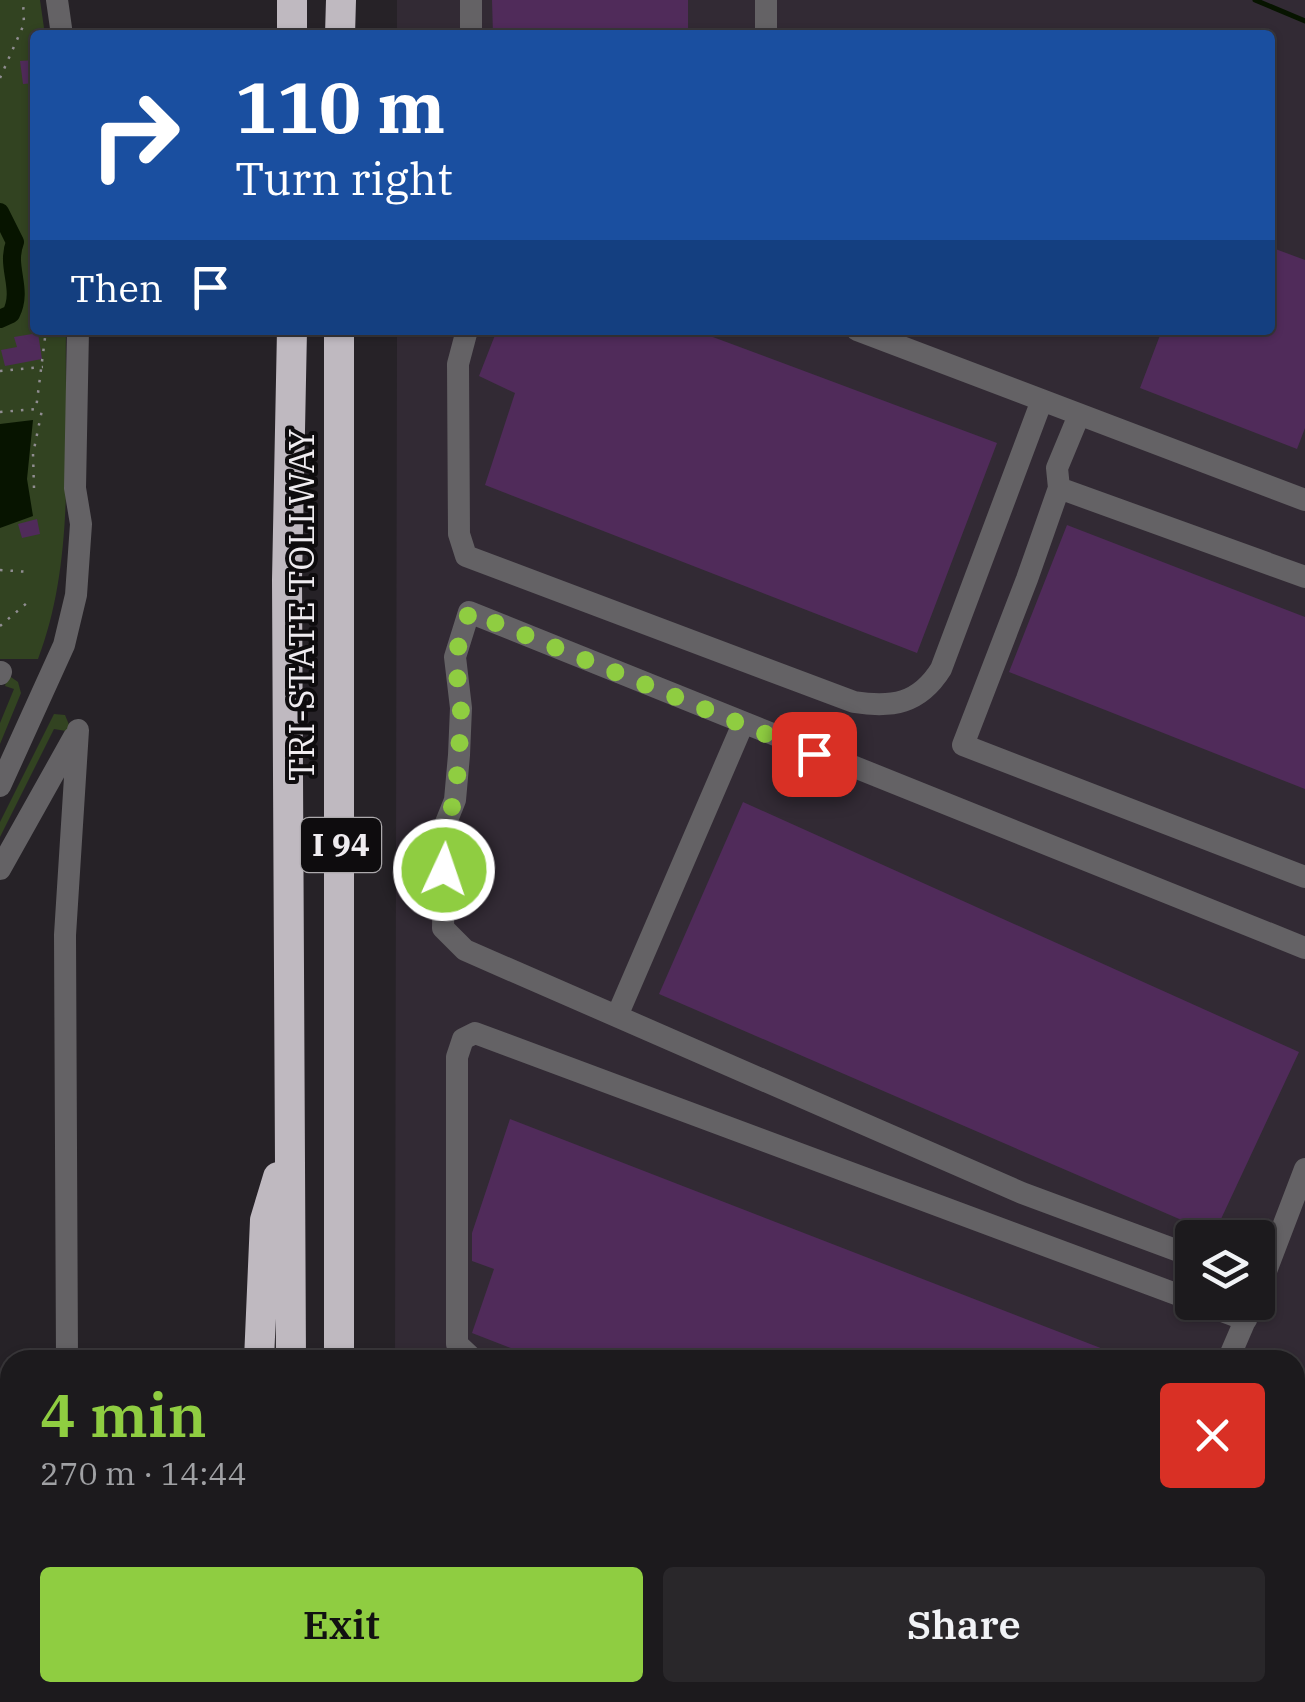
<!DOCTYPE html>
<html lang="en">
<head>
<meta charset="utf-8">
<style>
  body { margin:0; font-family:"IBM Plex Serif",serif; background:#29272a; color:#f1f3f6; height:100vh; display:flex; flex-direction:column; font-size:38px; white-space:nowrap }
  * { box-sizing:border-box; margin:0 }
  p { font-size:32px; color:#a0a1a4 }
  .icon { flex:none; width:55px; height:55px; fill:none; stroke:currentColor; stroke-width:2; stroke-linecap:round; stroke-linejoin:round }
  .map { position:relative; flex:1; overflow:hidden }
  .side { position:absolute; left:0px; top:1350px; width:1305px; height:352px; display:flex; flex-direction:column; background:#1c1a1d; border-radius:30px 30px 0 0; box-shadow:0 2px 8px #0004,0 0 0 2px #3a383b }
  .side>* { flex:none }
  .hud { position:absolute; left:30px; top:30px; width:1245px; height:305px; border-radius:10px; box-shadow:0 2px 8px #0004,0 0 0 2px #3a383b; background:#1a4fa0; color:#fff; overflow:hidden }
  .tools { position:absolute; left:1175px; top:1220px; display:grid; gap:20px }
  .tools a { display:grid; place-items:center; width:100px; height:100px; border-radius:10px; background:#1c1a1d; box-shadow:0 2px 8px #0004,0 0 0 2px #3a383b; font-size:50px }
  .pin { position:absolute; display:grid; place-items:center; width:85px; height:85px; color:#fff; margin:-42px; border-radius:20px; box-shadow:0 5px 15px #0006 }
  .me { position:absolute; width:110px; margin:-55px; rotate:3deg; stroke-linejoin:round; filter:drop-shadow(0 0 8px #0008) }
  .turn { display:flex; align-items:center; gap:35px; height:210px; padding:0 40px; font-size:45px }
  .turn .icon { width:130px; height:130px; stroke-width:2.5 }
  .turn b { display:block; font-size:70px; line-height:85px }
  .then { display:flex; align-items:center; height:95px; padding:0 40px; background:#0003; gap:20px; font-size:38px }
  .round { display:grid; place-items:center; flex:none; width:105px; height:105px; border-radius:10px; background:#29272a }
  .overview { display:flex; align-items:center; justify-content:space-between; height:170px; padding:0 40px }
  h1 { font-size:60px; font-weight:600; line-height:75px; color:#8fcd41 }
  .action { display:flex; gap:20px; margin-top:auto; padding:20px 40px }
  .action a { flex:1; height:115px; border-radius:10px; background:#8fcd41; color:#111; font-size:40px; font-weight:600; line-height:115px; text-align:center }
  .action a+a { background:#29272a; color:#f1f3f6 }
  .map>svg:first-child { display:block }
  .built { fill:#322a34; fill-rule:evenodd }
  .green { fill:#324321 }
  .water { fill:#071400 }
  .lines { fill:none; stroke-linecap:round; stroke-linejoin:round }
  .stream { stroke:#071400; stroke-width:5 }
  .canal { stroke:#071400; stroke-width:18 }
  .building { fill:#502b5a }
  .path { stroke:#908d91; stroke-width:2.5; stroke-dasharray:2.5 8; stroke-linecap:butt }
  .minor { stroke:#646265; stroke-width:22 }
  .highway { stroke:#bfb9c0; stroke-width:30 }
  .route { stroke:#8fcd41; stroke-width:18; stroke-dasharray:0 32.4 }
  .labels { text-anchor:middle; stroke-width:8; stroke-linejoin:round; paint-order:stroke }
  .shield { fill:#0e0c0e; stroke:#aca9ac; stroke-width:2.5 }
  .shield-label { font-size:32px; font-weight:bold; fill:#efecf0 }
  .street-label { font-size:35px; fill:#efecf0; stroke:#0e0c0e }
</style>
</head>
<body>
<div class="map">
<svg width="1305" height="1702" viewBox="0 0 1305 1702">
  <rect width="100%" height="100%" fill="#262227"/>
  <path class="built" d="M397,0H1305V1702H395V1692H1295V1360H395L397,330H1270V35H397ZM1192,1238H1258V1302H1192Z"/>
  <path class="green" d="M0,0H40L45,35H35V330H66C64,438 77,557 38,659H0Z
    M8,675L18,682L21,693L0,744V723L14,689L5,686Z
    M54,714L65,715L72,732L54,729L0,837V822Z"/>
  <path class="water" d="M33,420L27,479L33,516L0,528V424Z"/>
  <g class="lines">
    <path class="stream" d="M1255,0L1305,21"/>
    <path class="canal" d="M0,212L15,242C5,268 24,288 11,314L0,319"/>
  </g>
  <path class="building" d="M492,0H688V35H493Z
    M35,60V83L23,84L20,61Z
    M1270,247L1305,260V428L1297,449L1140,388L1162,330H1270Z
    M497,330H694L997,443L917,653L485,485L515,393L479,376Z
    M38,333L42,359L5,366L1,350L17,347L14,337Z
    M37,519L40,534L22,538L18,524Z
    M1067,525L1305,617V789L1009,672Z
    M743,802L1299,1052L1214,1234L659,994Z
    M510,1119L1129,1359V1360H542L472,1333L494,1269L472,1261V1233Z"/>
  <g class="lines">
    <path class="path" d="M0,78L24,24L23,0
      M0,371L43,367
      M0,412L36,409L46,330
      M34,488L33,454L42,410L38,409
      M0,570L30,572
      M0,626L28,602L27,597"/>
    <path class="minor" d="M57,0L62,35
      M766,0V35
      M471,35V0
      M467,330L458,364L459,534L466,556L854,702C892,708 919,704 941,669L1042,400
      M857,330L1305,500
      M1079,415L1057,468L1059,488L1027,579L963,745L1305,877
      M1059,488L1305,577
      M0,674L1,672
      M0,786L64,645L76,595L81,524L75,488L78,330
      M0,869L74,737
      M617,1016L742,726
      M1192,1256L1022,1193L465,950L443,928L445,825L455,800L459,755L461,708L455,657L469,612L1305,948
      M1258,1292L1305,1169
      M1198,1302L1246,1320
      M67,1360L65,935L78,730
      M474,1360L457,1344V1057L463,1039L475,1033L1192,1300
      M1228,1360L1253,1302
      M68,1692V1702
      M945,1702L948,1692
      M1025,1702L1028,1692"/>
    <path class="highway" d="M292,0V35
      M340,35L341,0
      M339,330V1360
      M259,1360L265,1220L278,1177
      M291,1360L287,580L292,330
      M292,1692V1702
      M340,1692V1702
      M250,1702L251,1692"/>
  </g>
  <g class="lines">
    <path class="route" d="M444,870V825L455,800L459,755L461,708L455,657L469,612L814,754"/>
  </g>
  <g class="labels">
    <rect class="shield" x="301" y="818" width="80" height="54" rx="8"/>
    <g class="shield-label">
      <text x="341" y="856">I 94</text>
    </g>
    <g class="street-label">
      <text transform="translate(302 605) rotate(-90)" y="12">TRI-STATE TOLLWAY</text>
    </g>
  </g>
</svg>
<div class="tools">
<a><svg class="icon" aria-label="layers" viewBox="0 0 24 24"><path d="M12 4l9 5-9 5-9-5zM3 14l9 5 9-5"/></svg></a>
</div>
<div class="pin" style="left:814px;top:754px;background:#d93025"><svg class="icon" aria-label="arrive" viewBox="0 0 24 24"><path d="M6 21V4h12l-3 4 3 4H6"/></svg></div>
<svg class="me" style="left:444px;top:870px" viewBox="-20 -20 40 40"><circle r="17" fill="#8fcd41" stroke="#fff" stroke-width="3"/><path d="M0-11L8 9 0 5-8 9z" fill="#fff"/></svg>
<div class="hud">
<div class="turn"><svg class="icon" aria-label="right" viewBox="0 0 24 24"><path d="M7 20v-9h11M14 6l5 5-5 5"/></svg><div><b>110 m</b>Turn right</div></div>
<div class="then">Then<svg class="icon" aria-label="arrive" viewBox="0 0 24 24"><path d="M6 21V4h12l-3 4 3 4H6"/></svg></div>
</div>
<section class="side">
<div class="overview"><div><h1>4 min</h1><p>270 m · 14:44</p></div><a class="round" style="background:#d93025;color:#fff"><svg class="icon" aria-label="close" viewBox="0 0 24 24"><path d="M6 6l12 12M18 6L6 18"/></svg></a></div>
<div class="action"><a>Exit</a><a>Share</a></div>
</section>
</div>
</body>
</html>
